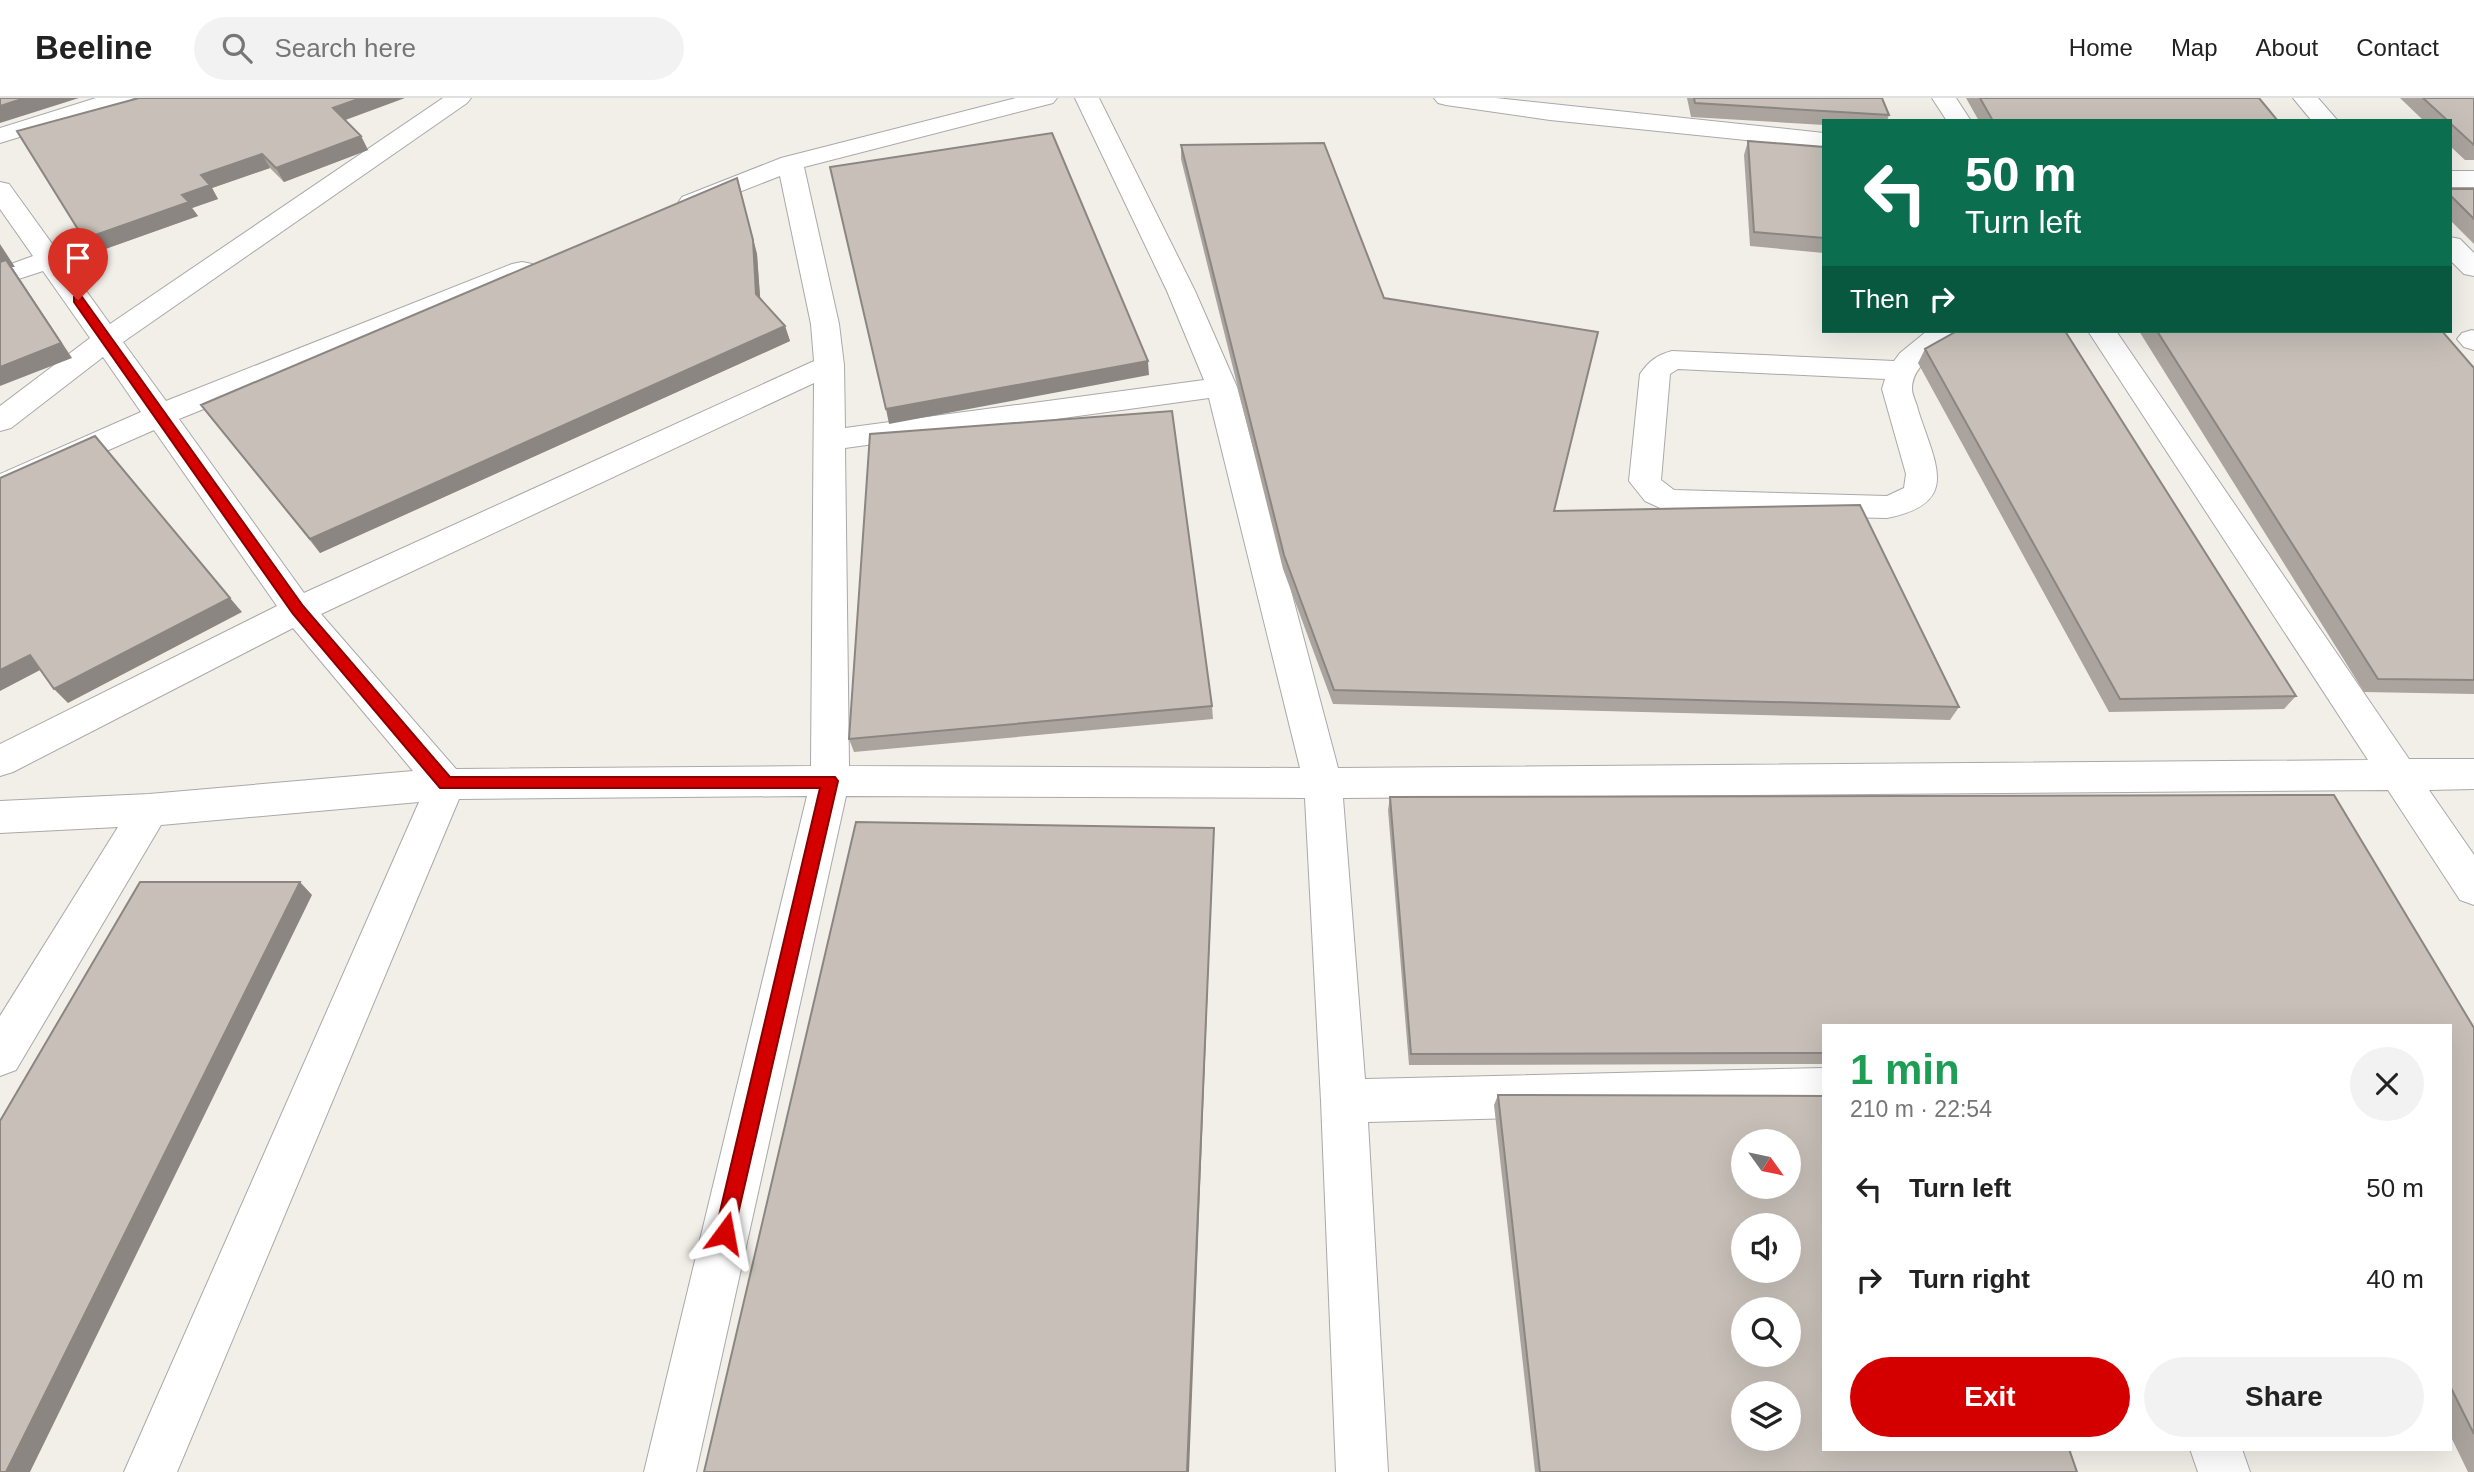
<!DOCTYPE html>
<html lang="en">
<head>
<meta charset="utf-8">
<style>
  body { margin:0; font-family:Arial,sans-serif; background:#f2f2f2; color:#222; height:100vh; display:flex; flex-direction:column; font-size:26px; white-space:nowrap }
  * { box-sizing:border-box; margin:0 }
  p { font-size:23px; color:#767676 }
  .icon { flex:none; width:38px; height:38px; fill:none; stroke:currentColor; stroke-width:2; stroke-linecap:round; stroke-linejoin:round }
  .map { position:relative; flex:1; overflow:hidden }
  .details { position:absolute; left:1822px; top:926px; width:630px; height:427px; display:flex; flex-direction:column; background:#fff; border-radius:0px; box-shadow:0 7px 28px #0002 }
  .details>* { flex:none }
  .hud { position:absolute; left:1822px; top:21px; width:630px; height:214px; border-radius:0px; box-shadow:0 7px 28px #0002; background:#0b6e4f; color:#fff; overflow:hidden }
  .needle { width:46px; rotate:123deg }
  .controls { position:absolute; left:1731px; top:1031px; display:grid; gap:14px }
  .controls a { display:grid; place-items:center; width:70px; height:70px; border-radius:50%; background:#fff; box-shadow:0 7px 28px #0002; font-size:35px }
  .pin { position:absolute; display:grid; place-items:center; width:60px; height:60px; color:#fff; margin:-72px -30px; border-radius:50% 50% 50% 0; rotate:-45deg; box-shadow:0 0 7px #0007 }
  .pin .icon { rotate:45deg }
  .me { position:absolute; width:77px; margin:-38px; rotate:13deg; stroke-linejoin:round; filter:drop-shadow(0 0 5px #0008) }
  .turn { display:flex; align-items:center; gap:24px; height:147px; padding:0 28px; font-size:32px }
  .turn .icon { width:91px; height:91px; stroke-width:2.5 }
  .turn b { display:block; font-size:49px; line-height:60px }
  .then { display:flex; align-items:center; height:66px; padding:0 28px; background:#0003; gap:14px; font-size:26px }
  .round { display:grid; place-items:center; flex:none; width:74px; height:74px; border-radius:37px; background:#f2f2f2 }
  .head { display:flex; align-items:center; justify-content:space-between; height:119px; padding:0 28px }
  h1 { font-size:42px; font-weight:600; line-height:52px; color:#1e9e55 }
  .button { display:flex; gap:14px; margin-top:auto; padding:14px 28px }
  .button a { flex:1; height:80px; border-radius:42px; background:#d40000; color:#fff; font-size:28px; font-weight:600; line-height:80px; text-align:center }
  .button a+a { background:#f2f2f2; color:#222 }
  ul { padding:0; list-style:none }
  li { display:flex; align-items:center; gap:21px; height:91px; padding:0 28px }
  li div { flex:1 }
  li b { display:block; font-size:26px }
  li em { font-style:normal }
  header { display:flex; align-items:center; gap:42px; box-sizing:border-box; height:98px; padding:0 35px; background:#fff; border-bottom:2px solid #e0e0e0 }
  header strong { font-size:33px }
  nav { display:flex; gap:38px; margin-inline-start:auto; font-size:24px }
  .search { width:490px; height:63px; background:#f2f2f2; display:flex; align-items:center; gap:18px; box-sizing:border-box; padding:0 24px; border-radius:38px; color:#767676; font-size:26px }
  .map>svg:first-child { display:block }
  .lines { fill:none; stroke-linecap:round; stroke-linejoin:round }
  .street-casing { stroke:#a9a9a9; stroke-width:2 }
  .street { fill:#fff; fill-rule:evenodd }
  .wall { fill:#aba49e }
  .shaded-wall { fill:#8b8681 }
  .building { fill:#c7bfb8; stroke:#8b8681; stroke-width:2; fill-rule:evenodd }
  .route { fill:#d40000; stroke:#8a0000; stroke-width:2 }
</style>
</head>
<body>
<header>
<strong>Beeline</strong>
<div class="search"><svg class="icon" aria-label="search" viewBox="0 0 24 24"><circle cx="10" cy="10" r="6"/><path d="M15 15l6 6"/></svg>Search here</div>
<nav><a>Home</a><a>Map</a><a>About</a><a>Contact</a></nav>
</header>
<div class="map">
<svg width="2474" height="1374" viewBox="0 0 2474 1374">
  <rect width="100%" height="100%" fill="#f2efe9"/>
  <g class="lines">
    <defs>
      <path id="street" d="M96,0H133L129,5L0,45V30Z
        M443,0H471L467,5L123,244L166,303L512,166L522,164L532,166L536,172L532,178L179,321L304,495L814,263L811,226L780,78L691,113L682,111L678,105L682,99L781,60L1016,0H1057L1053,5L804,69L839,226L844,267L845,330L1204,282L1167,193L1075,0H1099L1195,193L1237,289L1338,670L2368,662L2088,233H2116L2409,661H2474V691L2429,692L2474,757V807L2460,802L2388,692L1343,700L1365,981L1824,970V1012L1368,1024L1388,1374H1336L1321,1003L1305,700L846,698L696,1374H644L807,698L459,701L177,1374H124L419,704L161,727L16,972L0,978V918L118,729L0,735V703L149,696L413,673L293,530L13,674L0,678V646L277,508L154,332L0,400V376L141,314L103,259L11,330L0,333V308L90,240L43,173L0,187V170L33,158L0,111V84L9,86L110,226ZM814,285L811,668L456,671L321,516ZM1209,300L1300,670L849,668L845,350Z
        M1434,0H1496L1824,35V50L1550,22L1446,7L1438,5Z
        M1932,0H1956L1971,23H1947Z
        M2293,0H2318L2338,23H2312Z
        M2450,73H2474V89H2450Z
        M2450,139L2460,141L2474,155V178L2464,176L2450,162Z
        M2472,232L2474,233V252L2464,249L2457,241L2462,235Z
        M1927,233H1958C1945,253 1912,263 1912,291C1912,297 1917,306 1918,312C1935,366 1962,405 1887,420L1671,415L1645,403L1629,383L1640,276C1649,263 1657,257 1672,253L1894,263L1900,255ZM1678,271L1885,281L1882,291L1906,376L1904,390L1887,398L1674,392L1661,382L1670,276Z
        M2190,1351H2242L2250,1374H2198Z"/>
    </defs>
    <use href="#street" class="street-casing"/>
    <use href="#street" class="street"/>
  </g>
  <path class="wall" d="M1687,0H1882L1889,17L1887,23H1824V27L1691,19Z
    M1966,0H2259L2278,23H1979Z
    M2400,0H2474V62H2465L2450,48V23H2424Z
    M345,22L361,38L368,52L284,84L270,70L212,90L218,101L192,110L198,118L94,155L84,141L17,33Z
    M1748,43L1824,49V155L1750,148L1744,57Z
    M1181,47L1384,200L1554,413L1959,609L1950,622L1333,606L1283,471L1181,61Z
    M737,80L757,156L760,201L785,228L790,243L320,455L201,307Z
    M2450,91H2474V146L2450,122Z
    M2139,233H2442L2474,270V596L2364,594Z
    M1925,251L2296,598L2284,611L2109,614L1918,265Z
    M1212,608L1213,621L854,654L849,641Z
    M1390,699L2474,930V1374H2468L2450,1337V928H1824V966L1409,967L1388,712Z
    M1498,997L2077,1374H1535L1494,1007Z"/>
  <path class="shaded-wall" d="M25,0H79L0,25V8Z
    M361,0H405L340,24L333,10Z
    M361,38L368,52L284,84L276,70Z
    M262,56L270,70L212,90L218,101L192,110L198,118L94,155L84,141L182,97L201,77Z
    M737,80L757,156L761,211L756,196Z
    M0,146L15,169H12L72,260L0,288Z
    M785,228L790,243L320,455L310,441Z
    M1148,263L1149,277L889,326L886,311Z
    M230,500L242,514L68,605L54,591Z
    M30,557L44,570L0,593V572Z
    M1214,730L1189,1374H1187Z
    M300,784L312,797L30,1374H6Z"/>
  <path class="building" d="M0,0H25L0,8Z
    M139,0H361L333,10L361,38L276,70L262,56L201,77L210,87L182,97L189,104L84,141L17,33Z
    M1694,0H1882L1889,17L1695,5Z
    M1980,0H2259L2278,23H1993Z
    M2423,0H2474V47L2450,25V23H2448Z
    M1052,35L1148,263L886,311L830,69Z
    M1748,43L1824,49V140L1754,134Z
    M1324,45L1384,200L1598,234L1554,413L1860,407L1959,609L1334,592L1284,457L1181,47Z
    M737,80L753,142L756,196L785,228L310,441L201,307Z
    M2450,91H2474V121L2450,97Z
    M6,162L61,245L0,269V164Z
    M1957,233H2065L2296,598L2120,601L1925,251Z
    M2157,233H2442L2474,270V582L2378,581Z
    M1172,313L1212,608L849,641L870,336Z
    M95,338L230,500L54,591L30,557L0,572V380Z
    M2334,697L2474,930V1336L2450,1288V928H1824V955L1411,956L1390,699Z
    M856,724L1214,730L1187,1374H704Z
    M140,784H300L6,1374H0V1023Z
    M1498,997L1824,998V1351H2069L2077,1374H1540ZM1743,1043H1788V1088H1743ZM1743,1127H1788V1172H1743ZM1743,1211H1788V1256H1743ZM1743,1295H1788V1340H1743Z"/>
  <path class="route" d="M74,199H82L303,508L450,679H835L838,683L732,1142L725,1145L718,1142L715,1135L820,690H440L293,516L74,204Z"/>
</svg>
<div class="controls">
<a><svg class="needle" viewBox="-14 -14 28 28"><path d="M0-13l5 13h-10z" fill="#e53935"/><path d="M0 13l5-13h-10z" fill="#767676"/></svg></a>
<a><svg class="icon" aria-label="sound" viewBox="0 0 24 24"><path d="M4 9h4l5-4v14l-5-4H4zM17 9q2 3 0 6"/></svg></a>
<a><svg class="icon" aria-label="search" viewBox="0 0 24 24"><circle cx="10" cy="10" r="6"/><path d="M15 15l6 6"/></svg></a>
<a><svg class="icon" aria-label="layers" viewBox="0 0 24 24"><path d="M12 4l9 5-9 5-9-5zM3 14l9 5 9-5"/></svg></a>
</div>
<div class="pin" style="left:78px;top:202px;background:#d93025"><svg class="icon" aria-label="arrive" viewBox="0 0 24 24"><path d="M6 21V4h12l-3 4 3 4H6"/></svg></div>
<svg class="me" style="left:725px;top:1135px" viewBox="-20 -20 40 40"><path d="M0-17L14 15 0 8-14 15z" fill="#d40000" stroke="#fff" stroke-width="4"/></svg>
<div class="hud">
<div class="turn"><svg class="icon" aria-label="left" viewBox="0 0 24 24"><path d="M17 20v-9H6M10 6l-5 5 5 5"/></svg><div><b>50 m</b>Turn left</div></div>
<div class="then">Then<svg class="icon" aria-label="right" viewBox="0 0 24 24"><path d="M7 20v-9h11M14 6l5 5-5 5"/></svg></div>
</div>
<section class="details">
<div class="head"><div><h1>1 min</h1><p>210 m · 22:54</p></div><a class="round"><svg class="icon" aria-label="close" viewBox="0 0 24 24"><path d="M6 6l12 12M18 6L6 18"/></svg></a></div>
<ul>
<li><svg class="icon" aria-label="left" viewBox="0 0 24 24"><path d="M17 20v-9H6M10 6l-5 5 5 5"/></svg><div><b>Turn left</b></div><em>50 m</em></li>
<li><svg class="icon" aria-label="right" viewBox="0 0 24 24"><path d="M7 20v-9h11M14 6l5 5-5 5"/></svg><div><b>Turn right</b></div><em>40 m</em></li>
</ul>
<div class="button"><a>Exit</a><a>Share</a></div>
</section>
</div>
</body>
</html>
